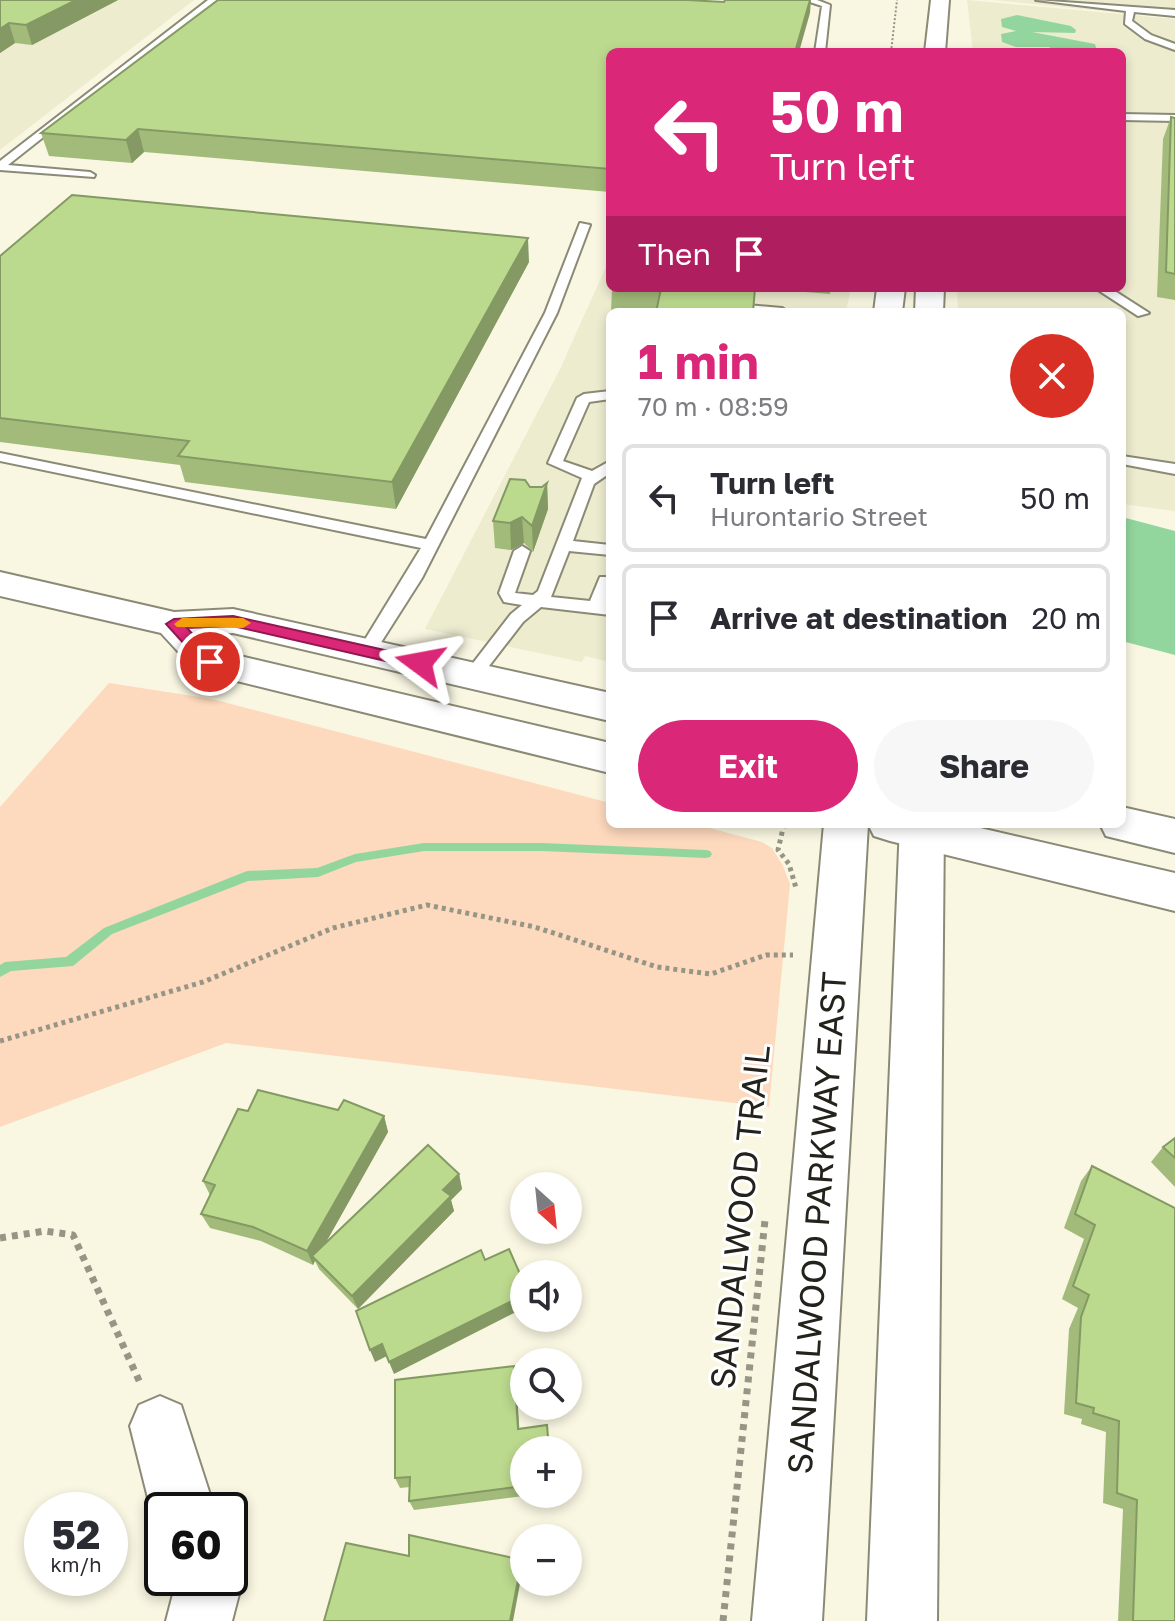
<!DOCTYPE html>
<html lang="en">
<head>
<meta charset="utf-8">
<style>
  body { margin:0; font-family:"Golos Text",sans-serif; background:#f7f7f7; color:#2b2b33; height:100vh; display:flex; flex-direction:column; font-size:30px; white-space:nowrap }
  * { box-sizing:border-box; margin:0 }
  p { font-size:26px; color:#7c7c81 }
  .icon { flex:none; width:44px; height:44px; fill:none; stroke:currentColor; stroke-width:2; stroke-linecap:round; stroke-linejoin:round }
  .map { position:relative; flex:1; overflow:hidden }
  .details { position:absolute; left:606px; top:308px; width:520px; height:520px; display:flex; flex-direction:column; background:#fff; border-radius:12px; box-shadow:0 4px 12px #0003 }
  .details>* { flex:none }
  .banner { position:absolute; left:606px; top:48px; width:520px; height:244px; border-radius:12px; box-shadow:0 4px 12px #0003; background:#db2777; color:#fff; overflow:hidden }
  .needle { width:52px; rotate:153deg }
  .buttons { position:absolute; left:510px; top:1172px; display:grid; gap:16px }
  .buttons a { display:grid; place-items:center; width:72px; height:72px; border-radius:50%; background:#fff; box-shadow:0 4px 12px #0003; font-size:40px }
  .speed { position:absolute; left:24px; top:1492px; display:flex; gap:16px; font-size:40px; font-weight:700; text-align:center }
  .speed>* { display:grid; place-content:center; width:104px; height:104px; border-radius:50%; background:#fff; box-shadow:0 4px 12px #0003; line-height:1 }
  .speed small { font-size:20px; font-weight:400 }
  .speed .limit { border:4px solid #111; border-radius:12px; background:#fff; color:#111 }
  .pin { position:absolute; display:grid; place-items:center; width:68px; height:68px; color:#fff; margin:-34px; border:4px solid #fff; border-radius:50%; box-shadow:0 2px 8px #0007 }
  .me { position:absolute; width:88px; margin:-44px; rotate:283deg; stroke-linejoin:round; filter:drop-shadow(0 0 6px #0008) }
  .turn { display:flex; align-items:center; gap:28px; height:168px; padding:0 32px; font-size:36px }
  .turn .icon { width:104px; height:104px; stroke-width:2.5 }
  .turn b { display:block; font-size:56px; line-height:68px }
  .then { display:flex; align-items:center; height:76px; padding:0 32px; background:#0003; gap:16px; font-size:30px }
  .round { display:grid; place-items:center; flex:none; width:84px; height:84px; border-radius:42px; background:#f7f7f7 }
  .overview { display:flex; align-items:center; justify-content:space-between; height:136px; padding:0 32px }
  h1 { font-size:48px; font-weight:700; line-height:60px; color:#db2777 }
  .action { display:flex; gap:16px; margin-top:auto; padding:16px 32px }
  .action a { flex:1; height:92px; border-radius:48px; background:#db2777; color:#fff; font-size:32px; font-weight:700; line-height:92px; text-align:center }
  .action a+a { background:#f7f7f7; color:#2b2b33 }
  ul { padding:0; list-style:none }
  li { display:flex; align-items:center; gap:24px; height:108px; margin:0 16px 12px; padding:0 16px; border:4px solid #e1e1e2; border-radius:12px }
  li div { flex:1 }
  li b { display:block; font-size:30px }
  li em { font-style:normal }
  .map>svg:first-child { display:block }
  .built { fill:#edeccf }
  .green { fill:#fdd9bd }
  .water { fill:#93d69d }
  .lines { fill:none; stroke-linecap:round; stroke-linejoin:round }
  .stream { fill:#93d69d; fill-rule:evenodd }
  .service-casing { stroke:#8b8a76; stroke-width:4 }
  .minor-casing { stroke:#8b8a76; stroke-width:4 }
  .secondary-casing { stroke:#8b8a76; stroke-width:4 }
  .primary-casing { stroke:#8b8a76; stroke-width:4 }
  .path-far2 { stroke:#979586; stroke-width:2; stroke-dasharray:2 2; stroke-linecap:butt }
  .path-far1 { stroke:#979586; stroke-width:5; stroke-dasharray:4 4; stroke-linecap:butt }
  .path { stroke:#979586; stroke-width:7; stroke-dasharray:6 6; stroke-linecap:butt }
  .service { fill:#fff; fill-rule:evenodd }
  .minor { fill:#fff; fill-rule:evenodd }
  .secondary { fill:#fff; fill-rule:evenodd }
  .primary { fill:#fff; fill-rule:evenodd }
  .wall { fill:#a2bb7a }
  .shaded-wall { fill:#849963 }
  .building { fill:#bcda8e; stroke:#849963; stroke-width:2 }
  .route { fill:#db2777; stroke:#8e194d; stroke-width:2 }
  .slow { fill:#f59e0b }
  .labels { text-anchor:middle; stroke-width:6; stroke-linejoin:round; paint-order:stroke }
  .near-street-label { font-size:34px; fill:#23221b; stroke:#fff }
</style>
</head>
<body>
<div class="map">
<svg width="1175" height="1621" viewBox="0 0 1175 1621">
  <rect width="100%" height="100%" fill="#f9f7e2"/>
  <path class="built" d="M0,0H194L0,150Z
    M967,0L1175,19V511L1122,504V312H958L957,288H1122V52H973Z
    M994,0H1175V18Z
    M610,258V288H851L846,312H610V662L585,656L582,662L425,629L560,369Z"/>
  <path class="green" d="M109,683L212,699L610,803V824H694L762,842L772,848L783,866L790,884L769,1107L226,1043L0,1127V807Z"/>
  <path class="water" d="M1017,15L1071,26L1076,30L1075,33L1032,32L1095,44L1097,51L1057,52L1049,47H1016L1002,42L1001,34L1016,31L1002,27L1001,19Z
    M1122,517L1175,531V655L1122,641Z"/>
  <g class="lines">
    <path class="stream" d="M424,843H542L706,850L710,851L712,854L710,857L706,858L542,851H424L356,862L318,877L248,881L112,934L73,966L11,971L0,977V965L5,962L66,957L104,928L247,871L317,868L355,854Z"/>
    <defs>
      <path id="service" d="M208,0H217L8,165L90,172L95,175L94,177L0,170V161Z
        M804,0H817L830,5L825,52H815L822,6Z
        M1036,0L1175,10V16L1134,12L1132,21L1151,35L1175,44V50L1145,39L1125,24L1126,11Z
        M1122,114L1175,115V121L1122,120Z
        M580,223L590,225L557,313L422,578L373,655L367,657L358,651L421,548L0,461V453L426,539L545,313Z
        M704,288H716L713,302L782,308L788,312L702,308Z
        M1095,288H1110L1149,313L1138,316Z
        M610,391V399L589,402L563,461L592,471L610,461V473L594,484L573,541L610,545V555L569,551L551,597L590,601L600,577H610L606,603H610V615L541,607L523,622L479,679H467L464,675L467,671L511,614L522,605L504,602L499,593L514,551L522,546L530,551L515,593L533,595L538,591L582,478L548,463L577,398L584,394Z
        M1122,456L1175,464V474L1122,464Z"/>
      <path id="minor" d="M160,1396L181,1405L215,1510H162V1533L151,1510L130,1426L139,1405Z
        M230,1569L239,1594L232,1621H166L173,1594L168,1578H230Z"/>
      <path id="secondary" d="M931,0H949L945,52H925Z
        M877,288H905L902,312H874Z
        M916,288H944L943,312H915Z
        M824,824H868L822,1621H752Z
        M900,824H944L937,1621H867Z"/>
      <path id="primary" d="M0,572L174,612L233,609L610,693V721L233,633L206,635L223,652L610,743V773L196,671L161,633L0,596Z
        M1122,807L1175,819V853L1106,836L1100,824H1122Z
        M868,824H963L1175,873V911L890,841L874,836Z"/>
    </defs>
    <use href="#service" class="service-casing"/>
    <use href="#minor" class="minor-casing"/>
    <use href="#secondary" class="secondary-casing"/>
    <use href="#primary" class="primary-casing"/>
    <path class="path-far2" d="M891,52L897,0"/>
    <path class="path-far1" d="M784,824L778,850L789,864L796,888
      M0,1041L203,982L333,928L427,905L535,927L657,967L711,974L766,955H793"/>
    <path class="path" d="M0,1238L45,1231L73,1235L141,1385
      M723,1621L765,1220"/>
    <use href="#service" class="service"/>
    <use href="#minor" class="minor"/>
    <use href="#secondary" class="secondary"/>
    <use href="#primary" class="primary"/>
  </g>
  <path class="wall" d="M0,0H118L32,45L15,43L0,53Z
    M810,13L610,52V192L144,152L132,163L49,156L41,133Z
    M1171,117L1175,118V300L1157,297L1163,139Z
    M0,256L529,262L396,509L185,482L180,465L0,442Z
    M612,288H831L830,294L755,288L753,312H611Z
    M547,483L548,509L533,552L524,543L511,550L495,548L493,521L530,487H542Z
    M338,1110L384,1116L388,1132L325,1244L459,1174L462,1189L451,1200L454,1211L358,1309L319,1269L315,1261L313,1265L261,1241L210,1228L201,1214L210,1195L203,1181L248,1111Z
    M1175,1138V1187L1151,1162L1163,1147Z
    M1092,1166L1175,1621H1118L1123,1509L1103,1503L1106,1432L1081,1424L1082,1419L1064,1414L1069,1329L1078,1308L1062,1299L1084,1239L1064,1228L1081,1181Z
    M514,1366L519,1428L524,1450V1494H539L414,1510L409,1501L410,1487L400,1488L395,1478Z"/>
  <path class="shaded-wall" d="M76,0H118L32,45L26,25Z
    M810,0H811L810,13L799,52H795Z
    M9,23L15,43L0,53V29Z
    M138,129L144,152L132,163L126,140Z
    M528,238L529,262L396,509L392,482Z
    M547,483L548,509L533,552L532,526Z
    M522,517L524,543L511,550L510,523Z
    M384,1116L388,1132L316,1260L312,1256L315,1261L313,1265L307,1251Z
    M459,1174L462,1189L451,1200L454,1211L358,1309L352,1296L443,1190Z
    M524,1295V1308L394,1374L389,1362Z
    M382,1344L387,1356L375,1362L370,1350Z
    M514,1366L516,1378L520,1439L518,1429Z
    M522,1560L523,1568L513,1621H510Z"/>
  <path class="building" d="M0,0H76L26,25L9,23L0,29Z
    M218,0H687L724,2L725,0H810L795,52H610V169L138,129L126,140L41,133Z
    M1171,117L1175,118V274L1166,272Z
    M72,195L528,238L392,482L178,456L189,441L0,418V256Z
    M639,288H755L753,312H656L661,289Z
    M510,479L525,480L530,487H542L547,483L532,526L522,517L510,523L493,521Z
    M258,1090L338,1110L344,1100L384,1116L307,1251L253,1227L201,1214L215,1185L203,1181L238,1109L248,1111Z
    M1175,1138V1158L1163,1147Z
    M428,1145L459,1174L443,1190L451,1196L352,1296L312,1256Z
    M1092,1166L1175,1208V1621H1133L1137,1500L1117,1493L1119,1421L1093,1413L1094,1408L1076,1403L1081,1317L1089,1295L1073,1286L1095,1225L1075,1214Z
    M509,1249L524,1283V1295L389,1362L382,1344L370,1350L356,1311L481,1250L485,1260Z
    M514,1366L518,1429L547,1425L549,1450H524V1486L409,1501L410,1477L395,1478V1380Z
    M409,1535L522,1560L510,1621H324L346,1543L409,1556Z"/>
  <path class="route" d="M233,616L420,658L428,663L420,669L233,626L187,628L218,662L210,668L204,666L166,624L174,619Z"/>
  <path class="slow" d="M182,618H243L251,623L243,628L177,627L174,624Z"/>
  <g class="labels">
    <g class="near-street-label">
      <text transform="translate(740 1217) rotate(-84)" y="12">SANDALWOOD TRAIL</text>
      <text transform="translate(817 1223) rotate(-86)" y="12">SANDALWOOD PARKWAY EAST</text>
    </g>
  </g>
</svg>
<div class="buttons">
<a><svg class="needle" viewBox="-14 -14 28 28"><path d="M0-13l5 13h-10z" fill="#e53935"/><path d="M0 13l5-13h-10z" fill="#7c7c81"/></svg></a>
<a><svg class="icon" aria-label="sound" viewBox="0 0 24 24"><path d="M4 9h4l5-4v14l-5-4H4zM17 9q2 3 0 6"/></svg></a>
<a><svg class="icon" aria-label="search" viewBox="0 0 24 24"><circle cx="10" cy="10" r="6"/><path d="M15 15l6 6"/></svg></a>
<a>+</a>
<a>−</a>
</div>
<div class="speed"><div>52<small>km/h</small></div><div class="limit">60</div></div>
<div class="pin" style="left:210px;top:662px;background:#d93025"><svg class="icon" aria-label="arrive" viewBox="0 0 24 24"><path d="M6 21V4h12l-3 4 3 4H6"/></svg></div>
<svg class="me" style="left:420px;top:663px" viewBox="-20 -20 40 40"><path d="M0-17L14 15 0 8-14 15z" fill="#db2777" stroke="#fff" stroke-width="4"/></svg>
<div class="banner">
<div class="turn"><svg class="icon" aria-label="left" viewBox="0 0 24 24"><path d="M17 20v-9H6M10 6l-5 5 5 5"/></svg><div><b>50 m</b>Turn left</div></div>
<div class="then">Then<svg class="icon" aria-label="arrive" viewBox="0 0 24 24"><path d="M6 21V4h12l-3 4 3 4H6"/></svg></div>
</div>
<section class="details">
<div class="overview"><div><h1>1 min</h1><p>70 m · 08:59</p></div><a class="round" style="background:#d93025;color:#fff"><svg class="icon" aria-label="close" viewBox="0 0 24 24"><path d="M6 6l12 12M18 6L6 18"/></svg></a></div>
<ul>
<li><svg class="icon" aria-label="left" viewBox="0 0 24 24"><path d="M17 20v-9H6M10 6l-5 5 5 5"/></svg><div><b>Turn left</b><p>Hurontario Street</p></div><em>50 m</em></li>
<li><svg class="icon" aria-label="arrive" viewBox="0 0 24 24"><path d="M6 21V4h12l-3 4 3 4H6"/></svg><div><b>Arrive at destination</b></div><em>20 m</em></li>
</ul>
<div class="action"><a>Exit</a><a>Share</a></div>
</section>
</div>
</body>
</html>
